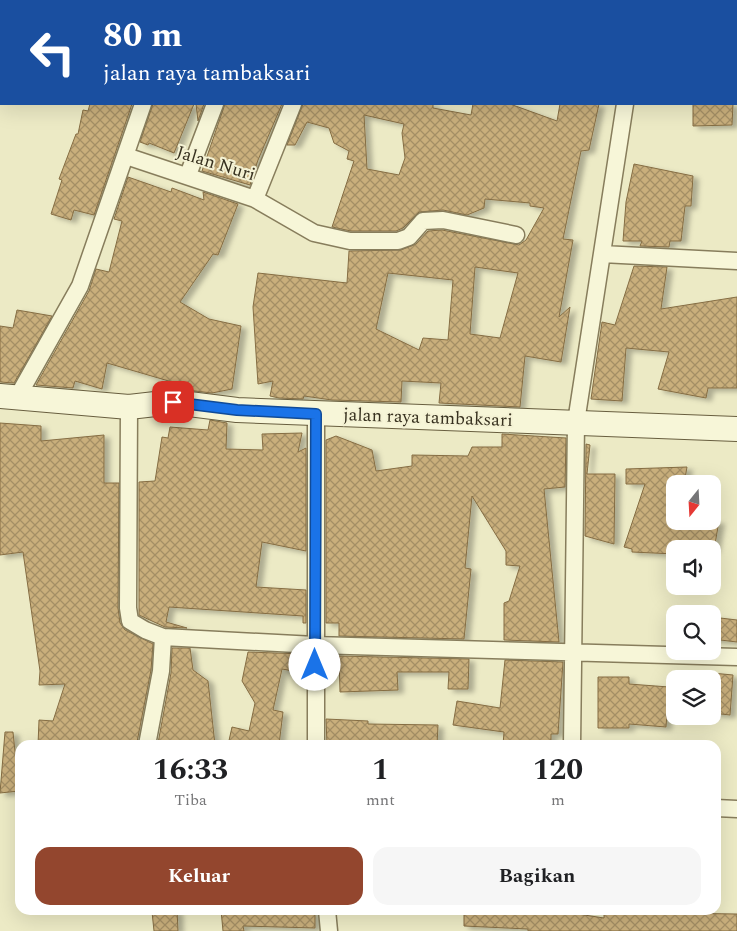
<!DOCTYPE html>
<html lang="id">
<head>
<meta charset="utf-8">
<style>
  body { margin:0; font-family:Spectral,serif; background:#f6f6f6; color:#202124; height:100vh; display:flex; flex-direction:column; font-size:19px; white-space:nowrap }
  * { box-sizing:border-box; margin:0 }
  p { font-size:16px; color:#757577 }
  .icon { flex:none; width:28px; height:28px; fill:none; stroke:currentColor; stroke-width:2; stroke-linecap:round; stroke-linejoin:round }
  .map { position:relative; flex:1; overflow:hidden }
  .drawer { position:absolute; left:15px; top:740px; width:706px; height:175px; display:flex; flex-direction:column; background:#fff; border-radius:15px; box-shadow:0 5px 20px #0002 }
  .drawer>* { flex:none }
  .banner { position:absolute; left:0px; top:0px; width:738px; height:105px; box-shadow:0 5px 20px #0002; background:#1a4fa0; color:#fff; overflow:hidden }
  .needle { width:32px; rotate:198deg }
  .buttons { position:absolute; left:666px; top:475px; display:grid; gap:10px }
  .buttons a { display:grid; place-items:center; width:55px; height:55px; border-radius:10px; background:#fff; box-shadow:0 5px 20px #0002; font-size:25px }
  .pin { position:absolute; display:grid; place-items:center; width:42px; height:42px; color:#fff; margin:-21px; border-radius:10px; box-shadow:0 2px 8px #0006 }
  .me { position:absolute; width:55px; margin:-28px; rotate:0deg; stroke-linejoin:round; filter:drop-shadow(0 0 4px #0008) }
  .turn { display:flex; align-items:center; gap:18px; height:105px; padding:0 20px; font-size:22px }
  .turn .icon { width:65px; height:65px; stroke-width:2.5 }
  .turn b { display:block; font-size:35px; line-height:42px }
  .eta { display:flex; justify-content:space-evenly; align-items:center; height:85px; text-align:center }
  .eta b { font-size:30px; font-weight:700; line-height:35px }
  .action { display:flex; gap:10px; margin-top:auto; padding:10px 20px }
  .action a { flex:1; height:58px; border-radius:15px; background:#93462e; color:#fff; font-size:20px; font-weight:700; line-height:58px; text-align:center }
  .action a+a { background:#f6f6f6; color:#202124 }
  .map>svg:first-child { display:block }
  .building { fill:url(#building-cross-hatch); stroke:#856d43; fill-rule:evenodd; filter:url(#shadow) }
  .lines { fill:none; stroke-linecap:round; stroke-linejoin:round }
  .street-casing { stroke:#877d5c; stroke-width:19 }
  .secondary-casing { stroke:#685e3f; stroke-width:26 }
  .street { stroke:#f7f6d8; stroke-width:16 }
  .secondary { stroke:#f7f6d8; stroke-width:24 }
  .route-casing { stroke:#114b97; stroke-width:12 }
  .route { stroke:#1a73e8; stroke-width:9 }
  .labels { text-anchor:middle; stroke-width:4; stroke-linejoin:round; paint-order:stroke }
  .street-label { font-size:18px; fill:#37311f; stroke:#f4f2d4 }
</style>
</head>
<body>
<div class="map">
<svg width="737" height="931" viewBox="0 0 737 931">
  <defs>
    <pattern id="building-cross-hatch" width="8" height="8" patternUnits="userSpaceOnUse" patternTransform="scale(1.25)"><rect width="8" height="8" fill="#c9af7c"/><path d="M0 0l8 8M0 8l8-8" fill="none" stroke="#a48f65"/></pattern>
    <filter id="shadow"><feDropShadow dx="5.5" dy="3" stdDeviation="2.5" flood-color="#0004"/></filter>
  </defs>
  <rect width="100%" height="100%" fill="#eceac5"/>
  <path class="building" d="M90,104H132L94,215L74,210L71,220L51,214L62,180L59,179L76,134H78L83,110L88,111Z
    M153,104H194L174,153L149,143L148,145L140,142Z
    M196,104H204L198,121Z
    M225,104H282L258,160L250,185L202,171Z
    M303,104H433V108L471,115L473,104H510L557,121L560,104H599L589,150L581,151L563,239L573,240L559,317L570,307L561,362L525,356L520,407L439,403L441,383L402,381L401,402L332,400L304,396L303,399L279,398L270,396L273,381L258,384L253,307L258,273L347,283L349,251L401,250L416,244L428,231L442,230L519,245L526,240L544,208L530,206V203L485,199L484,208L467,215L443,210L419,212L403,228L396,231H351L332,227L354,161L347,159L349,151L334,143L329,128L307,122L295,145H287ZM364,115L404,124L402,133L405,158L399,175L367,169ZM475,267L518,273L500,338L470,334ZM388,273L453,280L448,340L423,338L419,350L376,329Z
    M693,104H733L732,125L693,126Z
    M634,164L693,176L691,206H685L681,241H670L669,247L640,246L642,241H623L626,202Z
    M128,177L171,192L172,188L204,200L203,192L238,204L218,255L213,254L180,302L209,319L241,326L232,389L212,393L178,389L179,384L107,363L102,389L75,381L73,388L36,385L89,291L96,269L109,272L122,221L114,219Z
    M634,266L667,267L661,309L737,297V388H708L706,398L658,389L669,352L626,348L622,401L591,399L602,322L615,325Z
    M17,310L52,316L14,383L0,382V326L13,328Z
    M210,420L227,423L226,449L263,450L262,434L302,433L298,452L306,448V551L262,542L256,587L306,590V623H303V616L169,607L166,622L187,628L165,627L139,615V482L155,481L162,437L168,438L170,427L208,430Z
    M0,423L41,426V441L104,435V483H119L118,608L120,623L125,630L153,644L151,670L137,742L132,741V745H38L39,720L53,721L65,684L39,685L40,671L23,552L0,555Z
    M502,434L566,438L565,487L544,489L559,642L504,640V603L509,601L520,566L506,565V551L472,496L465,568L471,569L464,639L339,636V623H326V440L336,436L372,450L376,471L412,466V455L468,456L472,447H502Z
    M586,444L590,445L587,474H615L614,544L585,536Z
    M687,467L684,484H675V521H719L714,550L681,545L682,549H675V554L632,552V549L624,547L645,484H626V469Z
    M712,617L737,620V642L712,639Z
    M172,648H190L193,670L208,681L215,745L158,743L171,673Z
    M248,652L303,654L299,672L282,669L273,710L283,712L279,745H228L232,727L249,731L255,703L242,681Z
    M339,656L469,659L468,689H448L449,672H397L398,690L340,692Z
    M505,660L563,662L558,734H551V745H503L504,732L453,725L457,701L500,708Z
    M712,673L733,675L730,715L712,713Z
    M598,677H629V684L669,687L666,727L629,724V728H598Z
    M326,719L368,721V724L438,725L437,745H327Z
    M5,732H13L19,791L0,793Z
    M177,910L178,931H154L152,912Z
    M221,910H315V928L243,926L244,931H223Z
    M464,910H571V913L604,918V912L737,914V931H528V929L464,926Z"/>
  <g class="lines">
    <defs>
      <path id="street" d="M525,0L533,1
        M177,1L178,0
        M254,1V0
        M325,1L326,0
        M641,1V0
        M736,22H737
        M126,156L255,199L293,104
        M188,175L215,104
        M255,199L314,233L350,241H398L409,237L423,221L443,220L516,235
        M602,254L737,261
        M18,396L80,286L143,104
        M129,407L128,608L130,621L145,630L163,637L161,671L147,745
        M163,637L315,645L737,657
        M316,745V414
        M572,745L576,422L625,104
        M716,808L737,809
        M327,910L329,931"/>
      <path id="secondary" d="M0,396L129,407L173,402L237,410L737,429"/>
    </defs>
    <use href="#street" class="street-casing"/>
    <use href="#secondary" class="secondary-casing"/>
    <use href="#street" class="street"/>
    <use href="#secondary" class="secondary"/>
  </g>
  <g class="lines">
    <defs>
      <path id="route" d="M173,402L237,410L316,414L315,665"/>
    </defs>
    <use href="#route" class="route-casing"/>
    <use href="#route" class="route"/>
  </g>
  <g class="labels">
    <g class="street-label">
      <text transform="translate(216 163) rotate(17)" y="6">Jalan Nuri</text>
      <text transform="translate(428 417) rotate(2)" y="6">jalan raya tambaksari</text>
    </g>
  </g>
</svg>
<div class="buttons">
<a><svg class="needle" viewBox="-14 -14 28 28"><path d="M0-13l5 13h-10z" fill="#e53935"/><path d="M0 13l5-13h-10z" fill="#757577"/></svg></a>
<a><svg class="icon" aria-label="sound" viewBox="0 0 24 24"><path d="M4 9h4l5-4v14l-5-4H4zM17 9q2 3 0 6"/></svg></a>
<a><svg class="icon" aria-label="search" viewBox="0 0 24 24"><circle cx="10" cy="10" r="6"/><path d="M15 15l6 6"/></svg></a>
<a><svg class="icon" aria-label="layers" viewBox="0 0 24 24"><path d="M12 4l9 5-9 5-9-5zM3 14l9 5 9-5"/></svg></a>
</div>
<div class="pin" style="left:173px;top:402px;background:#d93025"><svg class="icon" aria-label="arrive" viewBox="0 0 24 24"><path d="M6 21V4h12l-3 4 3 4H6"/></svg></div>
<svg class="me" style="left:315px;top:665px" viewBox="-20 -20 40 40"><circle r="19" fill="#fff"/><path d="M0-13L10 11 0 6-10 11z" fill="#1a73e8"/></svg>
<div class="banner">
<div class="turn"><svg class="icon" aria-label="left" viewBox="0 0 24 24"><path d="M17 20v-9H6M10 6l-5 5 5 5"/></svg><div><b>80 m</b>jalan raya tambaksari</div></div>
</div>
<section class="drawer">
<div class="eta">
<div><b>16:33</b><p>Tiba</p></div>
<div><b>1</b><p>mnt</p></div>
<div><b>120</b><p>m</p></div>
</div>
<div class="action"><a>Keluar</a><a>Bagikan</a></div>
</section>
</div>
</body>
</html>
